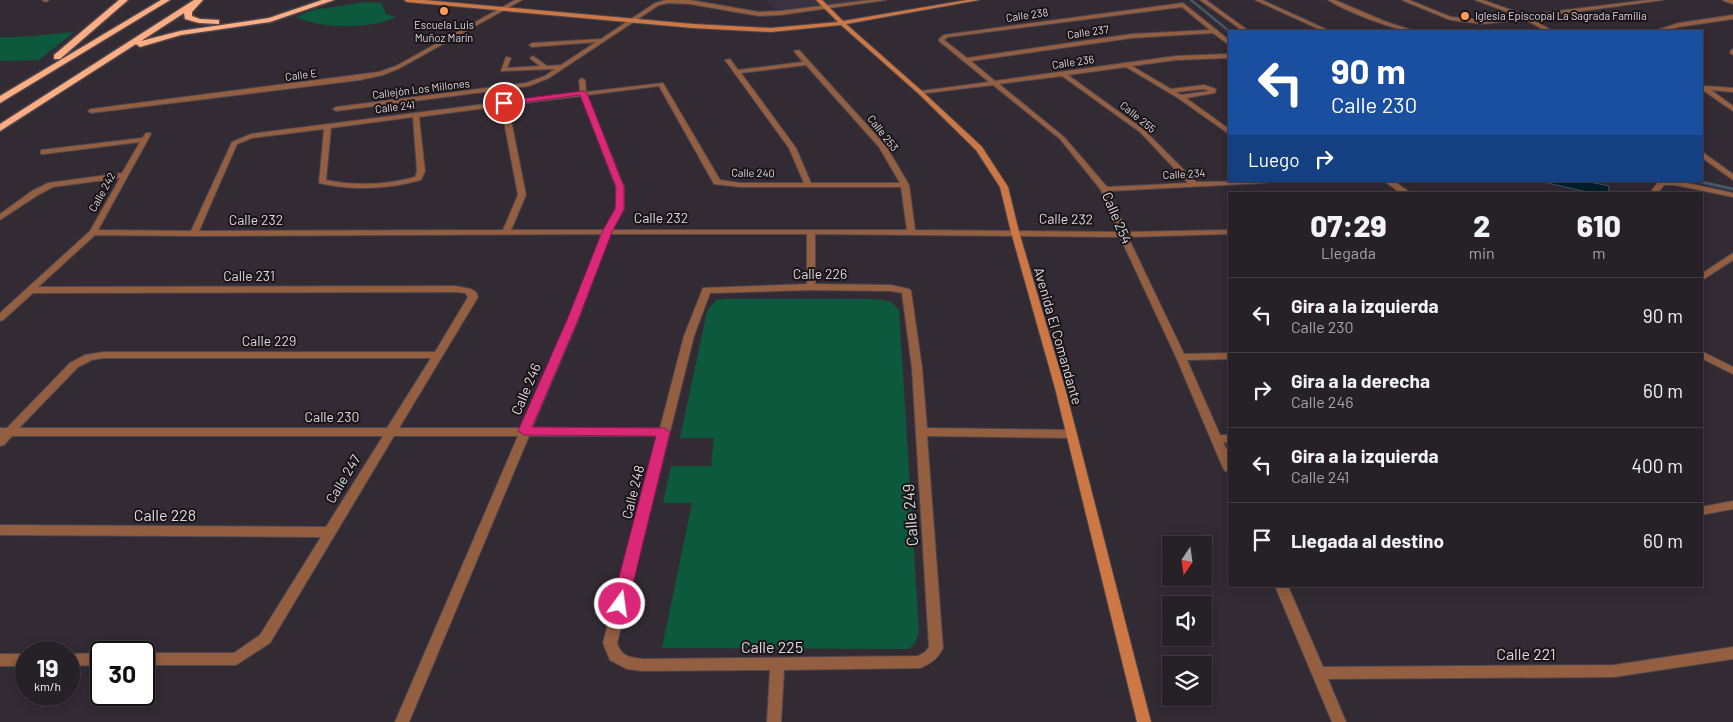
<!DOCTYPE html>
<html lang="es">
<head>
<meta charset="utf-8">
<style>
  body { margin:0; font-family:Barlow,sans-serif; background:#2e282f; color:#f1f3f6; height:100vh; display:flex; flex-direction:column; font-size:19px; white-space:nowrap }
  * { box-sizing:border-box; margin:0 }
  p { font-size:16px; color:#a4a3a7 }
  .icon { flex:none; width:28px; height:28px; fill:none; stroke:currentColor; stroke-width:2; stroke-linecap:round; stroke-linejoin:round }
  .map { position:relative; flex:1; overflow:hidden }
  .sheet { position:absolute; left:1228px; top:192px; width:475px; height:395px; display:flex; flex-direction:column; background:#262027; border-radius:0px; box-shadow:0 2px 12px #0003,0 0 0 1px #423e44 }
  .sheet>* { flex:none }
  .banner { position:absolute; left:1228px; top:30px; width:475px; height:152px; border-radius:0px; box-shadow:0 2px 12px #0003,0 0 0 1px #423e44; background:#1a4fa0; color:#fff; overflow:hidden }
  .needle { width:32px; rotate:193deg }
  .fabs { position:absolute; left:1162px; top:536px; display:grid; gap:10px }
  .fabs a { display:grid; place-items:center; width:50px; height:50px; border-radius:0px; background:#262027; box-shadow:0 2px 12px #0003,0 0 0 1px #423e44; font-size:25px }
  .speed { position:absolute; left:15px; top:641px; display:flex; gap:10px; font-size:25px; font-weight:700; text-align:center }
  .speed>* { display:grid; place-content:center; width:65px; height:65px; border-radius:50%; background:#262027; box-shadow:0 2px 12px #0003,0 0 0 1px #423e44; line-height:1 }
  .speed small { font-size:12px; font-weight:400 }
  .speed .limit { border:2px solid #111; border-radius:8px; background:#fff; color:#111 }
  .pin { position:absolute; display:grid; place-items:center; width:42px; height:42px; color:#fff; margin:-21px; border:2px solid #fff; border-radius:50%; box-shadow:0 1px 5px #0007 }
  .me { position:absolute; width:55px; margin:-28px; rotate:14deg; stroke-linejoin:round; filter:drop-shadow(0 0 4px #0008) }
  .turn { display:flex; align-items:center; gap:18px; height:105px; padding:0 20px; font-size:22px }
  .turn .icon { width:65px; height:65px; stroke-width:2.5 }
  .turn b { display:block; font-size:35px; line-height:42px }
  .then { display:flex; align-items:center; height:48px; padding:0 20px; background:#0003; gap:10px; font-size:19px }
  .eta { display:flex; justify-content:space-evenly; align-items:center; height:85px; text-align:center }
  .eta b { font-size:30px; font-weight:800; line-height:35px }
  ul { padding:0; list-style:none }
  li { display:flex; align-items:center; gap:15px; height:75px; padding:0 20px; border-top:1px solid #423e44 }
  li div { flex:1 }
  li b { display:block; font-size:19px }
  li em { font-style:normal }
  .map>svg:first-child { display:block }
  .industrial { fill:#3a3141 }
  .green { fill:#0c593d }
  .water { fill:#002030; stroke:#435864 }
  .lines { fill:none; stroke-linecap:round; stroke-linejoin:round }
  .stream-far1 { stroke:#435864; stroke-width:2.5 }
  .stream { stroke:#435864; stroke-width:3 }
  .street-casing { stroke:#4f474f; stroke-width:2 }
  .secondary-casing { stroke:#4f474f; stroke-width:2 }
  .highway-casing { stroke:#4f474f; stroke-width:3 }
  .street { fill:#945e40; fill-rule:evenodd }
  .secondary { fill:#c74; fill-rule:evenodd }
  .highway { fill:#feae82; fill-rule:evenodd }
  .route { fill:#db2777; stroke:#8e194d }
  .poi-dot { fill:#fe9b59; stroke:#191519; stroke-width:2 }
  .labels { text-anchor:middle; stroke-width:4; stroke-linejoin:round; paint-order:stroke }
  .far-street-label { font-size:11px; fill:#dfd9df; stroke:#191519 }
  .far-poi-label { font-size:11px; fill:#dfd9df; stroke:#191519; text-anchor:start }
  .street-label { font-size:14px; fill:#dfd9df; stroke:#191519 }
  .near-street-label { font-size:16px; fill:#dfd9df; stroke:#191519 }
</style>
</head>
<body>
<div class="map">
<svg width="1733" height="722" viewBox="0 0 1733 722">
  <rect width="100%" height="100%" fill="#332b34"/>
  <path class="industrial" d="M765,0H893L780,14Z"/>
  <path class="green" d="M366,2L381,3L386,14L396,17C372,29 321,29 296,17L313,10Z
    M74,32L39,60L0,61V37C25,38 49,34 74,32Z
    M726,299H870C882,300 892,299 899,310L919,632L915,643L909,649L662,648L692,503H663L671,466H711L714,438H680L707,311L716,300Z"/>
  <path class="water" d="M1539,181H1585L1609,186L1608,194H1596Z"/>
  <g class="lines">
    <path class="stream-far1" d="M1191,0L1229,31"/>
    <path class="stream" d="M1697,181L1733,189"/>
    <defs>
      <path id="street" d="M42,0H49L46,2Z
        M515,0H522L400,68L383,75L360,80L91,113L88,111L91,109L379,72L396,66Z
        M666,0H690L759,12L780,11L871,0H886L780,15L759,16L690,4L668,3L659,5L549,78L529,86L506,89L507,102L580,92L579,80L582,78L585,80L586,92L663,83L720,180L740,183H804L789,148L725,60L730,59L738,70L803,62L794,51L799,50L886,146L909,185L915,230L1118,232L1101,190L1060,139L993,85L919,94V92L921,91L989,82L939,41V39L944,35L1183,3L1229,40V45L1213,33L1132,38L971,61L995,81L1176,56L1229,54V58L1176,60L1132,66L1171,89L1204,85L1216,89L1215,93L1186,98L1229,129V134L1178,98L1126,67L1068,75L1144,130L1196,182L1268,181L1264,183L1110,191L1126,232L1229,230V234L1128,237L1184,354L1229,353V359L1187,360L1220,435H1229V443L1223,442L1229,454V472L1225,471L1223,468L1176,357L1120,237L815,234V284L891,285L909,289L911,291L922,368L927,428L1071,430L1075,431L1077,434L1075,437L1071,438L927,436L943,648C938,658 931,664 920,668L784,670L781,722H767L770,670L643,671L627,669L610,660L603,643L658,436H529L409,722H395L518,436H394L270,643L236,665H144V653H234L260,635L321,537L0,535V525L326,527L383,436H12L4,445L0,446V428H7L70,363L85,355L103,352H435L468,297L465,293L455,292L33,293L3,320L0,321V313L90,231L120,178L53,187L38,195L0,220V214L32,191L48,183L122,173L140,142L44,154H41V150L142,138L146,133H150L151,134L98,230L191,231L232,142L251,134L501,102L500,90L336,111L333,109L336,107L526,83L545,76L555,69L501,71L506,57L511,58L507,68L540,66L531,59L530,58L533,56L547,66L561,65L596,42L532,47L529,45L532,43L601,39L655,3ZM1182,7L1210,30L1132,34L967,58L944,40L948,37ZM806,65L879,147L900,183H811L796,148L741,73ZM1062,76L1140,132L1188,183L1107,187L1064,137L999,84ZM659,86L714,184L740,187H901L907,230H612L624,209V187L587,95ZM1204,89L1209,91L1181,95L1176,92ZM581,96L616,187V209L604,230H511L526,195L508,105ZM501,106L518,195L503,230L199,231L237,144L252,138L324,129L319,183C353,191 388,189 421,180L425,171L419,117ZM413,117L417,171L415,177C386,185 355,186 326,180L331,128ZM602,234L568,320L521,428H399L478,297L476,292L471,289L455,286L38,287L95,235L194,236ZM610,234H807V284L703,288L684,336L660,428H532L578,320ZM811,290L891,291L902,293L912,368L929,647L925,652L918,656L643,659C629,657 622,657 617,643L694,336L710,293ZM103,358H431L387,428H19L78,367L92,360Z
        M1200,0H1206L1249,31H1243Z
        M1255,0H1262L1330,31H1323Z
        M1328,0H1335L1384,21L1414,31C1397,32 1343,10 1328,0Z
        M1402,0H1409L1451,17L1483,20L1518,16L1475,0H1483L1525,15L1648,0H1663L1530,18L1553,31H1546L1524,19L1483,24L1450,20Z
        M1723,0H1733V4L1724,1Z
        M1733,15V19L1679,27L1662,31H1654L1679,23Z
        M1733,49V55L1730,53L1731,50Z
        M1701,84L1705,86L1733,88V92L1711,90L1733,106V111L1701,89Z
        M1701,151L1733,174V180L1701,157Z
        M1384,181H1394L1412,194H1402Z
        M1659,181H1678L1733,193V197L1675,185H1664L1657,194H1649Z
        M1733,253V260L1701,281V274Z
        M1701,351L1733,367V374L1701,358Z
        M1733,501V509L1701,515V507Z
        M1275,586H1288L1323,667L1614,665L1733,647V659L1614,677L1328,679L1346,722H1332Z
        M101,653V665L69,666V654Z
        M0,654H26V666H0Z"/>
      <path id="secondary" d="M404,0H424L693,24L771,28L838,22L816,0H822L843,21L967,0H979L846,24L923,92L982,147L1008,187L1019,232L1065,388L1151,722H1137L1055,388L1011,232L1000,187L976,150L919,94L841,25L771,32L693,28L407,2Z"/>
      <path id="highway" d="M119,0H128L60,59H54V55Z
        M161,0H170L0,103V96Z
        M194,0H203L192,12V16L200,19L219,20V24L199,23L185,19L184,13L141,41L180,31L269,18L322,0H334L270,22L181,35L140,47L136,44L0,131V124Z"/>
    </defs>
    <use href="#street" class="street-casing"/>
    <use href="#secondary" class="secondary-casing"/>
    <use href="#highway" class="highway-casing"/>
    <use href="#street" class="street"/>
    <use href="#secondary" class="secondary"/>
    <use href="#highway" class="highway"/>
  </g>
  <path class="route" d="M583,91L587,93L624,187V209L612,232L578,320L532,427L664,428L670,432L628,604L625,609L620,611L615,609L612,604L656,436L524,435L518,431L567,320L602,232L615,209L616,187L580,95L504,105L500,103L504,101Z"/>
  <g class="poi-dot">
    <circle cx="444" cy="11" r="5"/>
    <circle cx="1465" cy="16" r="5"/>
  </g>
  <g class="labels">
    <g class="far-street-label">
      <text transform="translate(1027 15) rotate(-8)" y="4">Calle 238</text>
      <text transform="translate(1088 32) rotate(-8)" y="4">Calle 237</text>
      <text transform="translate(1073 62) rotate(-8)" y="4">Calle 236</text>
      <text transform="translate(301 75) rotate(-7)" y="4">Calle E</text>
      <text transform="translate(421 89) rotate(-7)" y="4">Callejón Los Millones</text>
      <text transform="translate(395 107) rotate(-7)" y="4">Calle 241</text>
      <text transform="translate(1138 117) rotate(39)" y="4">Calle 255</text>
      <text transform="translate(883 133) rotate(52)" y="4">Calle 253</text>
      <text transform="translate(753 173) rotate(1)" y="4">Calle 240</text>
      <text transform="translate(1184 174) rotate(-3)" y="4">Calle 234</text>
      <text transform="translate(102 192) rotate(-61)" y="4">Calle 242</text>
    </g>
    <g class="far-poi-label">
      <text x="1475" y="20">Iglesia Episcopal La Sagrada Familia</text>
      <text x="444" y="29" text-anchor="middle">Escuela Luis<tspan x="444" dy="13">Muñoz Marín</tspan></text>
    </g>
    <g class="street-label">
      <text x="661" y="223">Calle 232</text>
      <text transform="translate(1117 218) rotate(67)" y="5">Calle 254</text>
      <text transform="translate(1066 219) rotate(1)" y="5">Calle 232</text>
      <text x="256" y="225">Calle 232</text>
      <text x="820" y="279">Calle 226</text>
      <text x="249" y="281">Calle 231</text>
      <text transform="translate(1058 336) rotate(74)" y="5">Avenida El Comandante</text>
      <text x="269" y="346">Calle 229</text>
      <text transform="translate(526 389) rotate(-67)" y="5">Calle 246</text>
      <text x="332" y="422">Calle 230</text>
      <text transform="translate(343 479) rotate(-59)" y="5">Calle 247</text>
      <text transform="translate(633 492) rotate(-76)" y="5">Calle 248</text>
    </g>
    <g class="near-street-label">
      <text x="165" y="521">Calle 228</text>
      <text transform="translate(910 515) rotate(-94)" y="6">Calle 249</text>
      <text x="772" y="653">Calle 225</text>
      <text x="1526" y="660">Calle 221</text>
    </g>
  </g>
</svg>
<div class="fabs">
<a><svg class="needle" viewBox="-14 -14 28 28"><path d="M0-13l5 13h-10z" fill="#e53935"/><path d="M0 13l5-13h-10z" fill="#a4a3a7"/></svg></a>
<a><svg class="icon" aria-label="sound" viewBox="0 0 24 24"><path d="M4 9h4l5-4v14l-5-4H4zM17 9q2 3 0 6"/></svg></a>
<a><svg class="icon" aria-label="layers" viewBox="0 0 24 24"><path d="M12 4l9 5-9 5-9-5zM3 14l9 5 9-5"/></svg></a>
</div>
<div class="speed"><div>19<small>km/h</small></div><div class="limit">30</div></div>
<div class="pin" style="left:504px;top:103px;background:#d93025"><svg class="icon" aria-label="arrive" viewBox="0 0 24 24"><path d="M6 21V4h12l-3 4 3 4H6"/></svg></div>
<svg class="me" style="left:620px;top:604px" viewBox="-20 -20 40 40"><circle r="17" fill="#db2777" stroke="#fff" stroke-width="3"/><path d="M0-11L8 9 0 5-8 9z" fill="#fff"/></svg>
<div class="banner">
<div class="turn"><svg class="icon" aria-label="left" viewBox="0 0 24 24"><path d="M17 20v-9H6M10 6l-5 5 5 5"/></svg><div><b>90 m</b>Calle 230</div></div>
<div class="then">Luego<svg class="icon" aria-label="right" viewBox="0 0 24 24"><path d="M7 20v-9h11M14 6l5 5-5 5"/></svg></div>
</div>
<section class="sheet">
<div class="eta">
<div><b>07:29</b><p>Llegada</p></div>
<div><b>2</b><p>min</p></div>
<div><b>610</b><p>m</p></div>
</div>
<ul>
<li><svg class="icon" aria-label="left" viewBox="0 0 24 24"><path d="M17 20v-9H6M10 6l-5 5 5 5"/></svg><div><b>Gira a la izquierda</b><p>Calle 230</p></div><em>90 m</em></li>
<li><svg class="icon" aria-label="right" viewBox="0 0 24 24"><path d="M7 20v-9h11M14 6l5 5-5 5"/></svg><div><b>Gira a la derecha</b><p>Calle 246</p></div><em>60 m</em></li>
<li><svg class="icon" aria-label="left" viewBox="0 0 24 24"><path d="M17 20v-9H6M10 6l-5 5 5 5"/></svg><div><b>Gira a la izquierda</b><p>Calle 241</p></div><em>400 m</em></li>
<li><svg class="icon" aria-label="arrive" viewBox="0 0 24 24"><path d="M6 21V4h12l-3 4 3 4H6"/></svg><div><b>Llegada al destino</b></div><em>60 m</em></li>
</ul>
</section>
</div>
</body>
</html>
